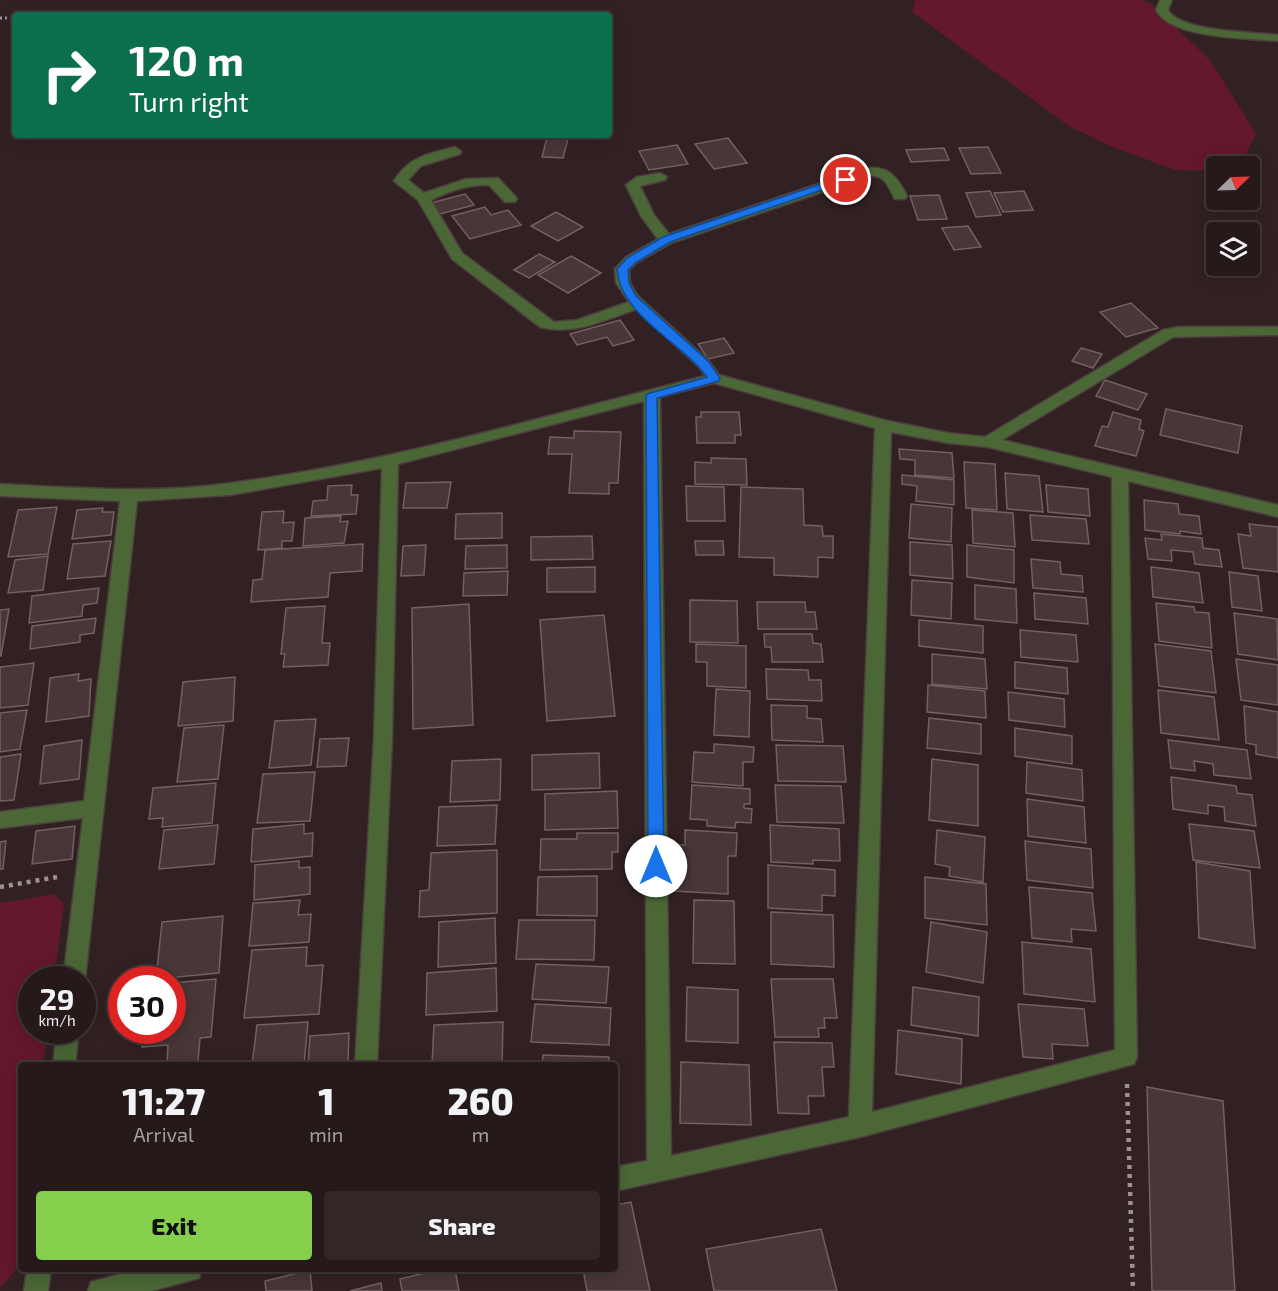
<!DOCTYPE html>
<html lang="en">
<head>
<meta charset="utf-8">
<style>
  body { margin:0; font-family:"Exo 2",sans-serif; background:#322627; color:#f1f3f6; height:100vh; display:flex; flex-direction:column; font-size:22px; white-space:nowrap }
  * { box-sizing:border-box; margin:0 }
  p { font-size:20px; color:#a4a0a2 }
  .icon { flex:none; width:33px; height:33px; fill:none; stroke:currentColor; stroke-width:2; stroke-linecap:round; stroke-linejoin:round }
  .map { position:relative; flex:1; overflow:hidden }
  .drawer { position:absolute; left:18px; top:1062px; width:600px; height:210px; display:flex; flex-direction:column; background:#26191a; border-radius:6px; box-shadow:0 3px 15px #0003,0 0 0 2px #423839 }
  .drawer>* { flex:none }
  .top-card { position:absolute; left:12px; top:12px; width:600px; height:126px; border-radius:6px; box-shadow:0 3px 15px #0003,0 0 0 2px #423839; background:#0b6e4f; color:#fff; overflow:hidden }
  .needle { width:39px; rotate:67deg }
  .tools { position:absolute; left:1206px; top:156px; display:grid; gap:12px }
  .tools a { display:grid; place-items:center; width:54px; height:54px; border-radius:6px; background:#26191a; box-shadow:0 3px 15px #0003,0 0 0 2px #423839; font-size:30px }
  .speed { position:absolute; left:18px; top:966px; display:flex; gap:12px; font-size:30px; font-weight:700; text-align:center }
  .speed>* { display:grid; place-content:center; width:78px; height:78px; border-radius:50%; background:#26191a; box-shadow:0 3px 15px #0003,0 0 0 2px #423839; line-height:1 }
  .speed small { font-size:15px; font-weight:400 }
  .speed .limit { border:9px solid #d22; background:#fff; color:#111 }
  .pin { position:absolute; display:grid; place-items:center; width:51px; height:51px; color:#fff; margin:-26px; border:3px solid #fff; border-radius:50%; box-shadow:0 2px 6px #0007 }
  .me { position:absolute; width:66px; margin:-33px; rotate:0deg; stroke-linejoin:round; filter:drop-shadow(0 0 4px #0008) }
  .turn { display:flex; align-items:center; gap:21px; height:126px; padding:0 18px; font-size:27px }
  .turn .icon { width:78px; height:78px; stroke-width:2.5 }
  .turn b { display:block; font-size:42px; line-height:51px }
  .eta { display:flex; justify-content:space-evenly; align-items:center; height:102px; text-align:center }
  .eta b { font-size:36px; font-weight:800; line-height:42px }
  .primary-button { display:flex; gap:12px; margin-top:auto; padding:12px 18px }
  .primary-button a { flex:1; height:69px; border-radius:6px; background:#85cf4c; color:#111; font-size:24px; font-weight:800; line-height:69px; text-align:center }
  .primary-button a+a { background:#322627; color:#f1f3f6 }
  .map>svg:first-child { display:block }
  .green { fill:#63182b }
  .building { fill:#493638; stroke:#745f61; stroke-width:1.5 }
  .lines { fill:none; stroke-linecap:round; stroke-linejoin:round }
  .minor-casing { stroke:#4e3d3f; stroke-width:3 }
  .path-far1 { stroke:#9f9092; stroke-width:3; stroke-dasharray:2 3; stroke-linecap:butt }
  .path { stroke:#9f9092; stroke-width:4.5; stroke-dasharray:4 5; stroke-linecap:butt }
  .minor { fill:#4a6735; fill-rule:evenodd }
  .route { fill:#1a73e8; stroke:#114b97; stroke-width:1.5 }
</style>
</head>
<body>
<div class="map">
<svg width="1278" height="1291" viewBox="0 0 1278 1291">
  <rect width="100%" height="100%" fill="#322123"/>
  <path class="green" d="M915,0H1142L1150,3L1210,60L1256,134L1240,166H1216V171L1175,170L1110,146L1069,126L912,12Z
    M54,894L64,904L54,979L32,980V1030L48,1031L43,1065H21V1240L18,1267L0,1288V903Z"/>
  <path class="building" d="M547,138L568,139L563,158L542,157Z
    M728,138L747,163L714,169L695,144Z
    M677,145L688,164L649,170L639,151Z
    M988,147L1001,173L971,174L959,148Z
    M944,148L949,160L911,162L906,150Z
    M990,191L1001,215L976,217L966,193Z
    M1024,191L1033,210L1003,212L994,193Z
    M465,194L474,205L440,214L431,203Z
    M939,195L947,219L918,220L910,196Z
    M485,207L491,215L508,210L521,225L470,239L452,216Z
    M556,212L583,227L558,241L531,226Z
    M968,226L981,247L954,250L942,228Z
    M539,254L555,262L529,278L514,270Z
    M571,256L601,273L568,293L538,275Z
    M1131,303L1158,328L1126,337L1100,312Z
    M620,320L634,340L613,346L607,337L577,345L570,334Z
    M724,338L734,353L708,359L698,344Z
    M1081,348L1102,354L1093,368L1072,361Z
    M1105,380L1147,394L1138,410L1096,396Z
    M1166,409L1242,426L1238,453L1160,435Z
    M701,412H739L741,435H735V443H697L696,417H701Z
    M1113,412L1141,420L1139,429L1144,431L1136,456L1095,446L1102,426L1108,427Z
    M574,431L621,432L618,483H609V494L569,493L572,454H548L550,437L574,438Z
    M899,449L952,453L954,478L915,475V460L900,459Z
    M711,458L746,459L747,485L695,484V462L711,463Z
    M964,462L995,464L997,510L966,508Z
    M1005,473L1039,476L1043,512L1007,509Z
    M902,475L954,480V505L916,501L917,486L902,484Z
    M451,482L447,508H403L406,483Z
    M352,485L351,495H358L356,514L311,516L313,501L327,500L328,486Z
    M1046,485L1088,489L1090,516L1048,512Z
    M686,486L724,487L725,521H687Z
    M741,487L803,489L804,525L822,526L823,536H833V558L818,557V577L774,575V558L739,557Z
    M1144,500L1178,504L1179,514L1199,516L1201,534L1180,531V534L1145,530Z
    M911,504L952,508L951,542L909,538Z
    M57,507L48,554L8,557L18,510Z
    M103,508L102,512H114L111,535L72,539L77,510Z
    M972,510L1013,513L1015,547L973,543Z
    M284,511L283,523L294,522L292,541H282V548L258,550L262,512Z
    M502,513V538L455,539L456,514Z
    M1030,515L1086,519L1089,544L1032,540Z
    M341,516L340,522L348,521L344,543L303,546L305,518Z
    M1249,524L1278,527V572L1243,568L1238,534L1251,536Z
    M1161,534L1202,538L1203,548L1219,550L1222,567L1195,564L1193,552L1171,550L1172,561L1148,559L1145,538L1162,540Z
    M592,536L593,559L531,560V537Z
    M111,541L105,576L67,579L73,544Z
    M695,541H723L724,555H696Z
    M910,542L952,545L953,579L910,575Z
    M363,544L362,571L330,573L328,597L251,602L253,580L262,579L265,550Z
    M426,545L424,575L401,576L403,546Z
    M507,545V568L465,569L466,546Z
    M967,545L1014,550V583L967,577Z
    M48,556L43,590L8,593L15,560Z
    M1031,559L1060,562L1061,574L1082,576L1083,592L1033,588Z
    M595,567V592H547V568Z
    M1151,567L1199,573L1203,603L1153,597Z
    M508,571L507,595L463,596L464,573Z
    M1229,572L1258,576L1262,611L1232,607Z
    M912,580L952,583L951,619L911,615Z
    M975,585L1016,589L1017,623L975,619Z
    M99,588L97,603L83,605L82,616L29,623L32,596Z
    M1034,593L1086,598L1088,624L1035,619Z
    M690,600L737,601L738,643L690,642Z
    M757,602H805L806,612H815L817,629H758Z
    M1156,603L1194,607L1195,612L1209,613L1212,648L1159,641Z
    M469,604L473,725L413,729L412,608Z
    M325,606L322,643H330L328,665L283,667L285,654H281L286,608Z
    M9,609L1,656H0V610Z
    M1234,613L1277,619L1278,660L1238,654Z
    M604,615L615,716L547,721L540,620Z
    M96,618L94,633L80,635V642L30,649L32,626Z
    M919,620L983,626V653L919,646Z
    M1020,630L1076,635L1078,662L1021,657Z
    M764,634H812L813,643L821,644L823,662H772L771,647H765Z
    M696,644L746,646V688L707,686V662H696Z
    M1155,644L1211,651L1216,693L1159,686Z
    M932,654L985,659L987,689L932,684Z
    M1236,659L1278,665V705L1241,700Z
    M1015,662L1067,668L1068,694L1015,688Z
    M34,663L28,705L0,708V667Z
    M766,669L808,670L809,680H821L822,701L767,699Z
    M79,674L78,681L91,679L89,716L46,722L50,678Z
    M235,677L233,721L178,726L183,682Z
    M928,685L985,691L986,718L927,712Z
    M716,689L750,691L749,737L714,735Z
    M1158,690L1214,697L1219,740L1161,733Z
    M1008,692L1064,699L1065,727L1009,720Z
    M771,705L807,706V718L821,719L823,742L772,740Z
    M1244,706L1278,712V758L1256,754V745L1246,743Z
    M27,710L20,749L0,752V713Z
    M929,718L981,724V754L927,748Z
    M316,719L311,765L269,768L275,721Z
    M224,725L218,779L177,782L184,728Z
    M1015,728L1072,736V764L1015,756Z
    M349,738L346,766L317,767L320,739Z
    M82,740L79,779L40,784L44,746Z
    M1168,740L1247,750L1251,779L1214,775L1213,764L1194,761L1195,771L1171,768Z
    M714,744L754,747L753,762H743V786L692,782L694,752L714,753Z
    M776,745L843,746L846,782L778,781Z
    M599,753L600,788L532,790V755Z
    M21,754L14,800L0,801V757Z
    M501,759L500,800L450,802L452,761Z
    M932,759L978,765V826L929,820Z
    M1027,762L1082,770L1083,801L1026,793Z
    M315,772L310,821L257,823L263,774Z
    M1171,777L1236,786L1237,793L1252,795L1256,826L1225,821L1224,807L1208,805V814L1173,809Z
    M216,783L212,823L162,827L163,818L149,819L153,788Z
    M692,785L750,789V804H744V808L752,809L751,823L736,822L735,828L707,826V820L690,819Z
    M775,785L841,786L844,823L777,822Z
    M617,791L618,828L545,830V794Z
    M1027,799L1084,807L1086,843L1028,836Z
    M497,805L495,844L437,846L439,807Z
    M304,824V834L313,833L312,856L251,862L253,829Z
    M1189,824L1254,831L1260,868L1193,860Z
    M218,825L214,864L159,869L164,830Z
    M770,825L839,829L840,861L813,860V864L771,862Z
    M75,826L72,859L32,864L36,831Z
    M685,830L737,833L736,856H728V894L673,891L675,845H685Z
    M937,830L985,837L983,882L949,876L950,867L935,864Z
    M577,833H618V852H612V869L540,870L541,839H577Z
    M6,841L3,869H0V842Z
    M1025,841L1091,849L1093,888L1027,880Z
    M497,850V913L419,917L420,891L429,890L431,853Z
    M299,861V868L310,867V894L254,900L255,865Z
    M1196,862L1250,871L1255,948L1199,938Z
    M768,865L835,870V896L822,895V911L768,908Z
    M597,876V916L537,915L538,877Z
    M925,877L986,884L987,925L925,918Z
    M1029,887L1092,893L1096,931L1071,929L1072,942L1032,938Z
    M300,900L298,915L311,914L309,942L249,946L253,903Z
    M694,900L734,901L735,964L693,963Z
    M771,912L833,915L834,967L771,964Z
    M223,916L219,973L156,979L162,922Z
    M495,918L496,963L438,967L439,922Z
    M519,920H595L594,960L516,959Z
    M931,922L987,932L983,983L926,972Z
    M1022,942L1091,949L1095,1002L1024,994Z
    M307,947L306,966L323,965L319,1014L244,1018L252,950Z
    M536,964L609,967L606,1003L532,999Z
    M496,968L497,1011L426,1015L427,973Z
    M216,979L211,1037L200,1038L198,1061L167,1064L168,1045L142,1047L144,1030H172V983Z
    M771,979H833L837,1018H824L825,1028H818L819,1037H775Z
    M687,987L738,990V1043L686,1041Z
    M913,987L979,997L978,1036L911,1025Z
    M535,1004L611,1008L609,1045L531,1042Z
    M1018,1004L1084,1009L1088,1046L1052,1044L1053,1059L1023,1057Z
    M308,1022L304,1065H252L257,1025Z
    M503,1022L502,1065H432L434,1025Z
    M898,1030L962,1039L961,1084L896,1074Z
    M349,1033L348,1065H308L310,1036Z
    M774,1042L832,1043L834,1067H822L824,1096H808L809,1114L778,1113Z
    M543,1055L609,1057L608,1065H542Z
    M681,1062L749,1065L751,1125L680,1123Z
    M1147,1087L1223,1101L1235,1291H1152Z
    M615,1113H619L617,1149H615Z
    M631,1202L650,1291H587L583,1269H615V1205Z
    M821,1229L837,1291H714L706,1249Z
    M441,1269H455L459,1291H402L400,1279Z
    M310,1270L312,1291H266L265,1281Z
    M381,1283L382,1291H350Z"/>
  <g class="lines">
    <defs>
      <path id="minor" d="M1160,0H1172L1168,10C1180,32 1254,32 1278,35V41C1248,38 1171,39 1156,10Z
        M455,147L461,151L460,154L421,166L408,180L424,193L466,179L498,178L515,196L517,199L515,202H505L489,185C468,184 449,191 431,200L462,253L554,322L577,320L629,302L616,283L615,269L626,257L658,239L641,216L626,185L637,177L660,173L667,177L665,180L640,186L654,215L669,234L863,169C887,164 897,176 907,196L905,199H895C888,187 886,175 870,176L671,243L636,263L629,270L630,283L637,295L709,361L719,375L884,420L948,433L985,437L1163,330L1178,327H1278V335L1173,337L1002,440L1278,505V517L1128,481L1137,1057L1134,1064L860,1137L615,1191V1167L647,1161L644,401L398,464L392,738L377,1065H355L374,738L382,468L230,495L137,501L85,980L82,985V980H63L83,818L0,828V812L84,801L120,501L0,496V484C77,488 154,494 231,483C392,462 548,415 705,376L699,367L636,309C605,320 573,336 540,327L452,259L418,200L394,181C408,157 430,153 455,147ZM714,383L875,428L849,1117L671,1156L660,397ZM891,432L948,443L988,447L1112,477L1115,1050L872,1112Z
        M57,1030H79L75,1065H53Z
        M27,1269H51L48,1291H24Z
        M139,1269H202L199,1278L151,1291H88L91,1282Z"/>
    </defs>
    <use href="#minor" class="minor-casing"/>
    <path class="path-far1" d="M0,18H15"/>
    <path class="path" d="M0,887L57,877
      M1127,1084L1133,1291"/>
    <use href="#minor" class="minor"/>
  </g>
  <path class="route" d="M842,177L851,180L670,242L635,263L628,270L629,283L636,296L708,361L720,378L719,381L657,398L664,866L661,871L656,872L650,871L648,866L646,396L647,394L707,377C682,342 620,316 617,269L627,258L663,237Z"/>
</svg>
<div class="tools">
<a><svg class="needle" viewBox="-14 -14 28 28"><path d="M0-13l5 13h-10z" fill="#e53935"/><path d="M0 13l5-13h-10z" fill="#a4a0a2"/></svg></a>
<a><svg class="icon" aria-label="layers" viewBox="0 0 24 24"><path d="M12 4l9 5-9 5-9-5zM3 14l9 5 9-5"/></svg></a>
</div>
<div class="speed"><div>29<small>km/h</small></div><div class="limit">30</div></div>
<div class="pin" style="left:846px;top:180px;background:#d93025"><svg class="icon" aria-label="arrive" viewBox="0 0 24 24"><path d="M6 21V4h12l-3 4 3 4H6"/></svg></div>
<svg class="me" style="left:656px;top:866px" viewBox="-20 -20 40 40"><circle r="19" fill="#fff"/><path d="M0-13L10 11 0 6-10 11z" fill="#1a73e8"/></svg>
<div class="top-card">
<div class="turn"><svg class="icon" aria-label="right" viewBox="0 0 24 24"><path d="M7 20v-9h11M14 6l5 5-5 5"/></svg><div><b>120 m</b>Turn right</div></div>
</div>
<section class="drawer">
<div class="eta">
<div><b>11:27</b><p>Arrival</p></div>
<div><b>1</b><p>min</p></div>
<div><b>260</b><p>m</p></div>
</div>
<div class="primary-button"><a>Exit</a><a>Share</a></div>
</section>
</div>
</body>
</html>
